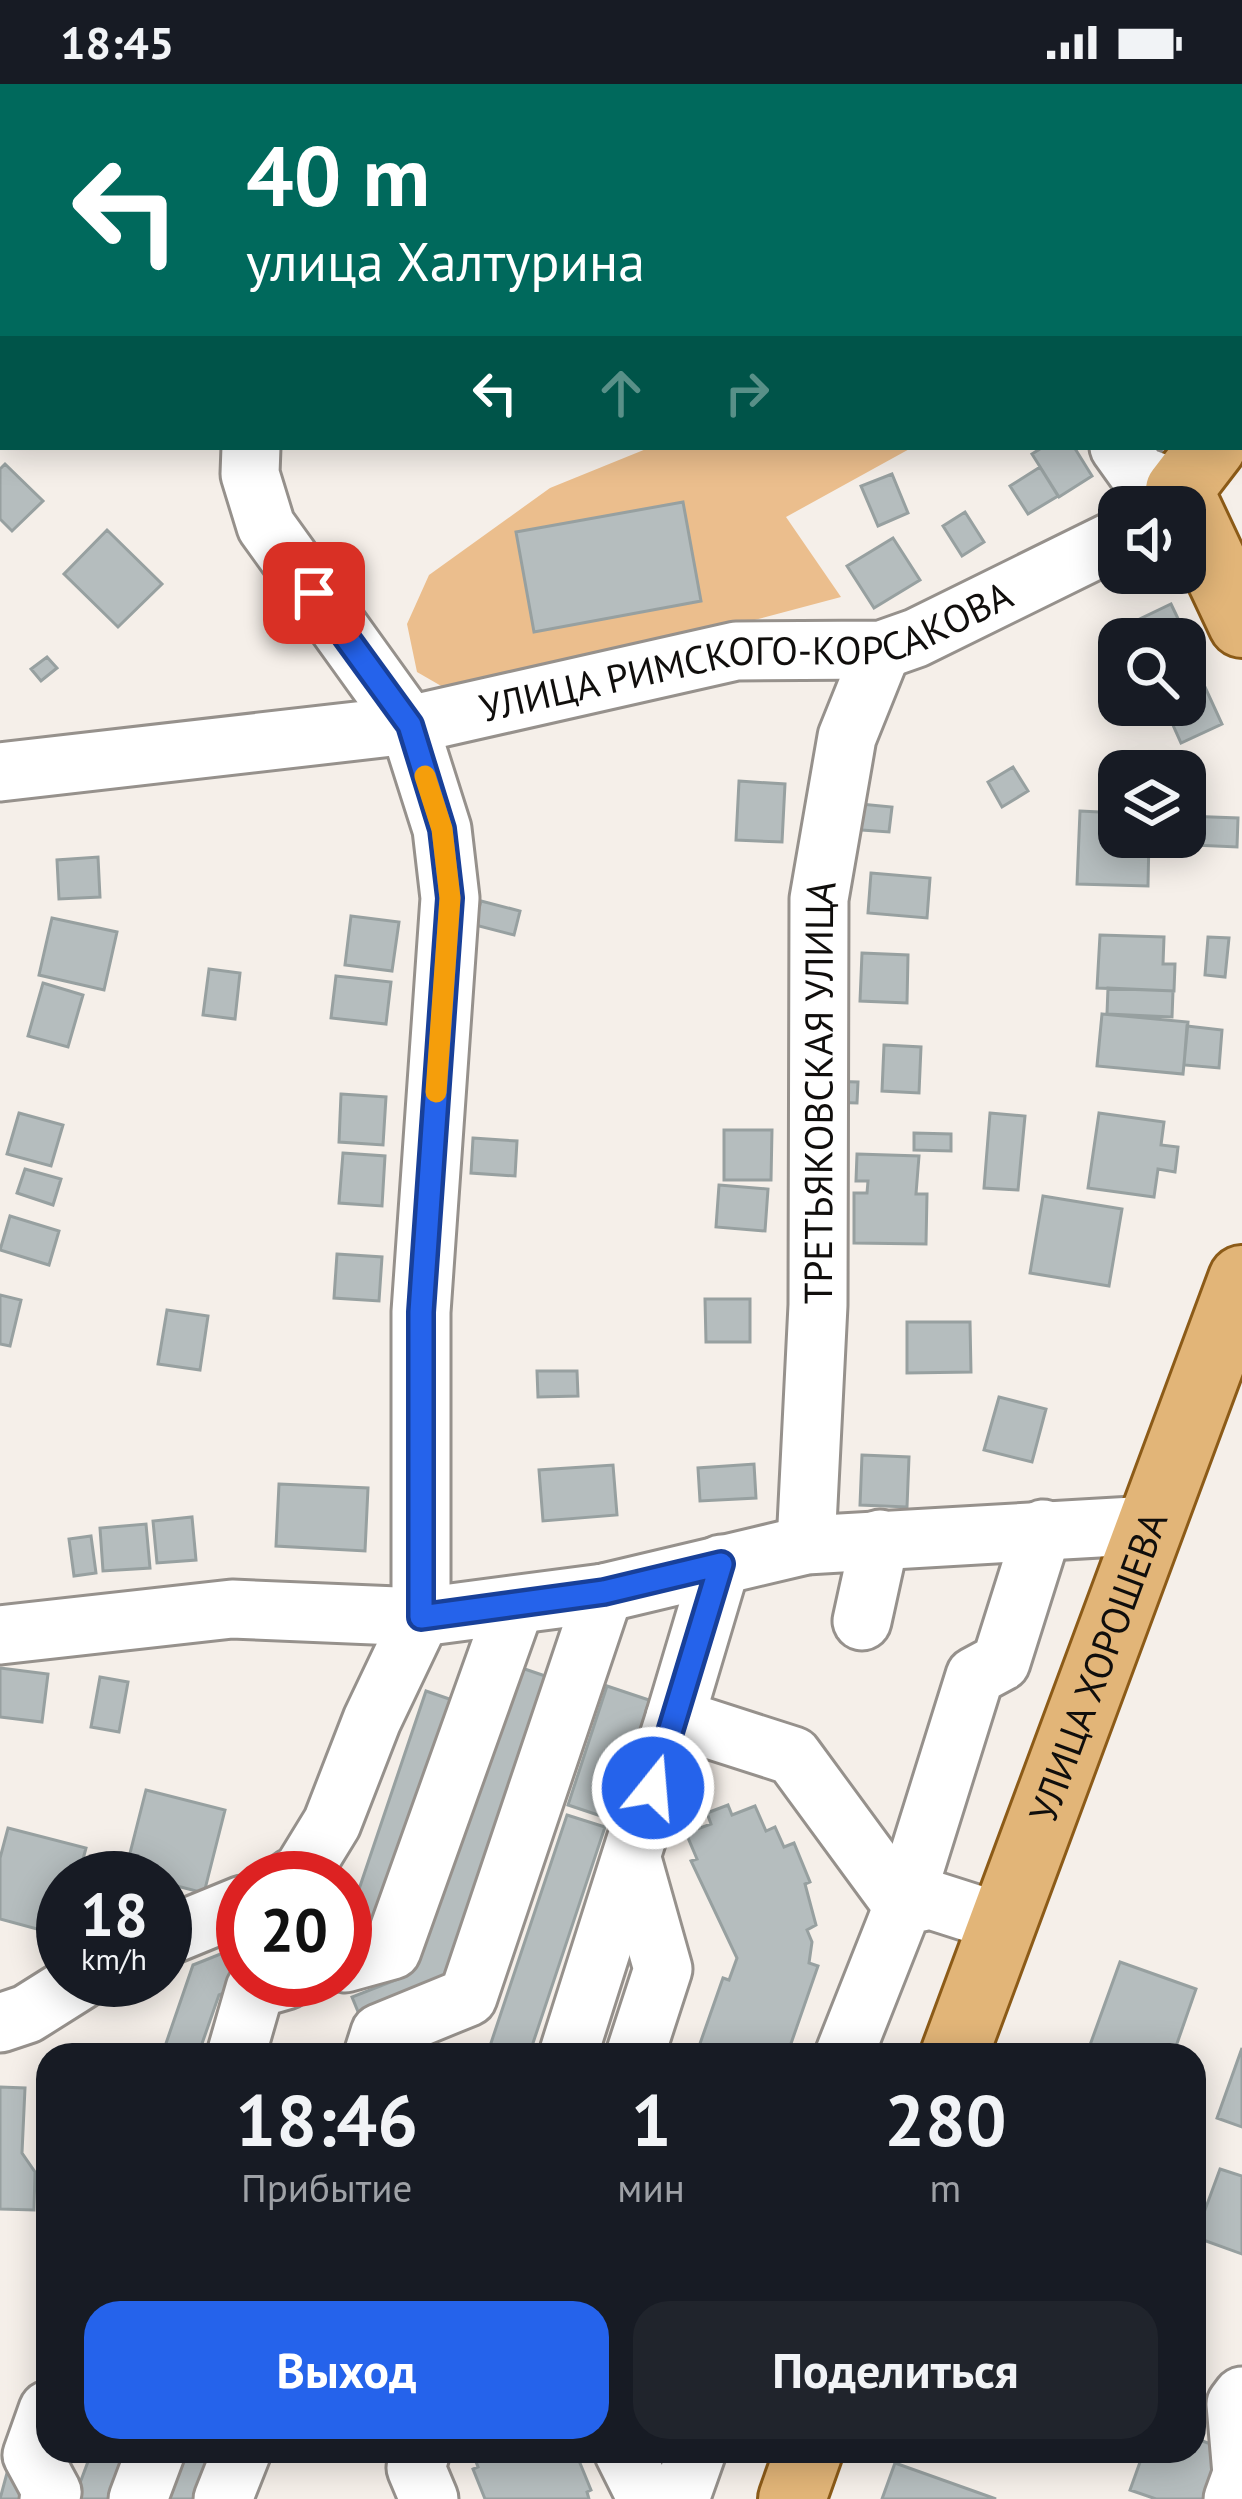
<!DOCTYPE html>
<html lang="ru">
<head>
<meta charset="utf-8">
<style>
  body { margin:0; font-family:"PT Sans",sans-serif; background:#20242c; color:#f1f3f6; height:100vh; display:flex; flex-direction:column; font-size:45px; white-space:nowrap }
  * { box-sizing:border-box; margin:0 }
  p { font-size:39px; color:#9ea1a6 }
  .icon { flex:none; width:66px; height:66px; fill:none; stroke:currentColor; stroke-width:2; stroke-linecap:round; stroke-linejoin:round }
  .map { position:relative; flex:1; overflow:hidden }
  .details { position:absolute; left:36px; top:1959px; width:1170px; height:420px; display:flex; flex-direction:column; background:#171b24; border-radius:36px; box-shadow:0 6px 30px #0003 }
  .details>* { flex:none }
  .hud { position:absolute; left:0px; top:0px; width:1242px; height:366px; box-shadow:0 6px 30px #0003; background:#00695c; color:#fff; overflow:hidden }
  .buttons { position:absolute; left:1098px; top:402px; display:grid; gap:24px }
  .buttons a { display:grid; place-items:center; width:108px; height:108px; border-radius:24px; background:#171b24; box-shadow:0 6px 30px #0003; font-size:60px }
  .speed { position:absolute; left:36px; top:1767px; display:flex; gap:24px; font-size:60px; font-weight:700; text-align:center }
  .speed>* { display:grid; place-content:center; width:156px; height:156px; border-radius:50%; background:#171b24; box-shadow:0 6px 30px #0003; line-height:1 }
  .speed small { font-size:30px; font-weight:400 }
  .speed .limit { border:18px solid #d22; background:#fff; color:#111 }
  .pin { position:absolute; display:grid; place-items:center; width:102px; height:102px; color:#fff; margin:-51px; border-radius:24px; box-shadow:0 6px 18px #0006 }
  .me { position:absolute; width:132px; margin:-66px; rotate:17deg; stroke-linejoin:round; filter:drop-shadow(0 0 9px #0008) }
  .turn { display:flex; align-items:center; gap:42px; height:252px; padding:0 48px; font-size:54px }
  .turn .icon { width:156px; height:156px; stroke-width:2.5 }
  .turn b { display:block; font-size:84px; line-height:102px }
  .lanes { display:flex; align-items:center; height:114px; padding:0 48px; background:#0003; justify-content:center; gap:60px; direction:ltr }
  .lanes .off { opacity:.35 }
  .eta { display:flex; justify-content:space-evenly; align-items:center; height:204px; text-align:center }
  .eta b { font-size:72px; font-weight:800; line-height:84px }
  .button { display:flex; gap:24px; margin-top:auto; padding:24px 48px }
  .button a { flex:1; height:138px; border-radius:36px; background:#2563eb; color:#fff; font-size:48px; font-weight:800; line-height:138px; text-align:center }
  .button a+a { background:#20242c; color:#f1f3f6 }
  .status { display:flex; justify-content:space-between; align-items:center; height:84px; padding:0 60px; background:#171b24; direction:ltr }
  .status svg { height:33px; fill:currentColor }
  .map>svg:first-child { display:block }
  .green { fill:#ebbe8d }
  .building { fill:#b5bdbe; stroke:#97a0a0; stroke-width:3 }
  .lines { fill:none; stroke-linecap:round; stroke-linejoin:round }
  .minor-casing { stroke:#96918c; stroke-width:63 }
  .major-casing { stroke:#8c5b18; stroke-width:72 }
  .minor { stroke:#fff; stroke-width:57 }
  .major { stroke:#e2b578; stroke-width:66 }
  .route-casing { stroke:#184099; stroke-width:30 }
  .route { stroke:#2563eb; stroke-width:21 }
  .slow { stroke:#f59e0b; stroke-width:21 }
  .labels { text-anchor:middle; stroke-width:9; stroke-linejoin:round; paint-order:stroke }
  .street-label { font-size:39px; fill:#100e0c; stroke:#fefdfc }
</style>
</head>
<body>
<div class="status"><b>18:45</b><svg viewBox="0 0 49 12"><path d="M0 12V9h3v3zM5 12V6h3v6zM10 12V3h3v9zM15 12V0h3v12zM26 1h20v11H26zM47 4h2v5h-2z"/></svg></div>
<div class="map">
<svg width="1242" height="2415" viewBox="0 0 1242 2415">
  <rect width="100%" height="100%" fill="#f5efe9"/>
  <path class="green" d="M651,363H913L786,433L841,513L462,614L417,588L407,540L429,491L550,404Z"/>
  <path class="building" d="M1242,10V81L1239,76Z
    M3,200V258L0,260V202Z
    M1242,234V292L1239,294V236Z
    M1043,363H1074L1092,392L1059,413L1032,370Z
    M5,380L43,417L12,447L0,435V385Z
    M1040,383L1058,412L1028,430L1010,402Z
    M892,390L908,429L878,442L861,402Z
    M683,418L701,517L534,548L516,448Z
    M965,428L984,458L962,472L943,442Z
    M107,446L162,500L118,543L64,490Z
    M893,454L920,496L874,524L847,482Z
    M1171,520L1193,566L1185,569V555H1126L1121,544Z
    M1191,566L1203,591L1185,599V569Z
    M47,573L57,584L41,597L31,585Z
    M1200,592L1222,640L1181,659L1164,621H1185V599Z
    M1013,683L1028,707L1002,723L988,698Z
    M739,697L785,700L782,758L736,756Z
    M850,719L892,723L889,748L848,745Z
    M1080,727L1119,729V753H1149L1148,802L1077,800Z
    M1185,732L1238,734L1237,763L1149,759V753H1185Z
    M98,773L100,813L59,815L57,776Z
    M871,789L930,794L927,834L868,829Z
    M481,817L520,827L514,851L475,841Z
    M351,832L399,838L392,887L345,881Z
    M52,834L117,848L104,906L39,891Z
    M1100,851L1164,853L1163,880H1175L1174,907L1097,904Z
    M1208,853L1229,854L1225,893L1205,891Z
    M862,869L908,871L907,919L860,917Z
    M209,885L240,889L235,935L203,931Z
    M336,892L391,898L386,940L331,934Z
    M43,899L83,911L68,963L28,952Z
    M1108,904L1173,907L1172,933L1107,930Z
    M1102,930L1188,938L1183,990L1097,982Z
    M1187,942L1222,946L1219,984L1184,981Z
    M884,961L921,963L919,1009L882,1007Z
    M823,997L858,998L857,1019L822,1018Z
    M341,1010L386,1013L383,1061L339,1058Z
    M19,1029L63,1041L51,1082L7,1070Z
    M990,1029L1025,1032L1018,1106L984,1104Z
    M1099,1029L1164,1038L1161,1061L1178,1063L1175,1088L1158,1085L1154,1113L1088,1104Z
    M724,1046H772L771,1096H724Z
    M914,1049L951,1050V1067L914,1066Z
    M473,1054L517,1057L515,1092L471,1089Z
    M343,1069L385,1072L382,1122L339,1119Z
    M857,1070L919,1072L916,1110H927L926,1160L854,1159V1109H867L868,1097H856Z
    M25,1085L61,1095L53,1121L17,1109Z
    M719,1101L768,1105L765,1147L716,1143Z
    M1043,1112L1122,1125L1109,1202L1030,1189Z
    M10,1132L59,1147L49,1181L0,1166Z
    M337,1170L382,1173L379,1217L334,1214Z
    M0,1211L21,1216L10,1262L0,1260Z
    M705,1215H750V1258H706Z
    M167,1226L208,1232L200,1286L158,1280Z
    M907,1238H970L971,1288L907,1289Z
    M537,1287H577L578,1312L538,1313Z
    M999,1313L1046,1325L1032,1378L984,1366Z
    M862,1371L909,1373L907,1423L860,1421Z
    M754,1380L756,1414L700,1417L698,1384Z
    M613,1381L617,1431L543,1437L539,1386Z
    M279,1400L368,1404L365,1467L276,1462Z
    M192,1433L196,1476L157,1479L153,1437Z
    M146,1440L150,1484L103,1487L100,1444Z
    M91,1452L96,1489L74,1492L69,1455Z
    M513,1581L554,1595L440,1918L366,1947L352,1913L403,1893Z
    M0,1584L48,1590L42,1638L0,1633Z
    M100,1593L128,1598L119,1648L91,1643Z
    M607,1602L655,1618L616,1737L568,1721Z
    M426,1607L461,1619L385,1845L345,1861V1821L355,1817Z
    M146,1706L225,1726L204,1809L165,1799V1794L125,1789Z
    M728,1721L732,1731L755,1722L766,1747L775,1743L784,1763L794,1759L810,1798L805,1800L816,1841L807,1846L812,1858L809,1879L818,1882L787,1971H696L723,1894L729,1896L737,1874L691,1777L697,1775L686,1749L711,1740L707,1729Z
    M567,1731L605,1743L529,1971H487Z
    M8,1744L86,1764L78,1794H63V1852L0,1835V1774Z
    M243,1861V1896H257L219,1911L198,1971H162L193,1881Z
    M1120,1878L1196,1905L1173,1971H1120L1090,1961Z
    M1242,1964V2043L1217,2034Z
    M0,2003L25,2004L22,2069L35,2088L34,2126L0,2125Z
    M1220,2085L1242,2092V2170L1195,2153Z
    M1194,2354L1222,2364L1204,2415H1156L1130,2406L1144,2367H1194Z
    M92,2367H138L120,2415H74Z
    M175,2367H221L203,2415H156Z
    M472,2367H564L566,2371L575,2367L591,2406L587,2408L589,2415H485L473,2385L478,2383Z
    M982,2367H1012L1009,2377Z
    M895,2379L996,2415H882Z
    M7,2389L40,2401L35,2415H0Z"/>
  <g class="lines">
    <defs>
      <g id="minor">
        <path d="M480,0L482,3"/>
        <path d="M861,0L863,3"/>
        <path d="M633,3L638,0"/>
        <path d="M251,363L250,390L266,442L409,641L442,745L450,814L421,1228V1533L372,1636L332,1739L302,1788L292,1794"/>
        <path d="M1119,363L1139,391L1179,406"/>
        <path id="s1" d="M0,688L409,641L736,567L882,566L916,554L1119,454"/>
        <path id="s2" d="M806,1461L818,1221L819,815L847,653L882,566"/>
        <path d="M862,1537L880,1455"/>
        <path d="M0,1551L232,1525L421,1533L604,1509L806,1461L1151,1441"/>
        <path d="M675,1634L721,1480"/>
        <path d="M632,1775L663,1885L635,1971"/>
        <path d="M903,1822L975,1592L1001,1578L1043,1445"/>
        <path d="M165,1853L243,1821"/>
        <path d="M345,1879L392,1866L515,1522"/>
        <path d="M0,1939L27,1930L81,1896"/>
        <path d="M236,1971L255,1905L286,1896"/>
        <path d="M373,1971L380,1949L468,1913L604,1509"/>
        <path d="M568,1971L675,1634L793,1672L903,1822"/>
        <path d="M844,1971L903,1822L931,1816L1003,1839"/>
        <path d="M48,2326L32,2371L52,2408L49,2415"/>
        <path d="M421,2367L416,2384L429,2415"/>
        <path d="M623,2367L647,2415"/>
        <path d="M138,2415L156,2367"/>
        <path d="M223,2415L242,2367"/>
        <path d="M680,2415L697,2367"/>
        <path d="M1233,2415L1242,2390L1236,2320L1242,2312"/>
      </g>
      <g id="major">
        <path d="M1212,363L1179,406L1242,540"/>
        <path id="s3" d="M954,1971L1242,1195"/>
        <path d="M792,2415L809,2367"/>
      </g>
    </defs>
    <use href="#minor" class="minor-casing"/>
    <use href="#major" class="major-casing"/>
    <use href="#minor" class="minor"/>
    <use href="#major" class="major"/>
  </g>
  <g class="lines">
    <defs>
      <path id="route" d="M314,509L410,641L442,745L450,814L421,1228V1533L604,1508L721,1480L653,1704"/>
    </defs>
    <use href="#route" class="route-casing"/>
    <use href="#route" class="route"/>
    <path class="slow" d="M425,692L442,745L450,814L436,1008"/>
  </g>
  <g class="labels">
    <g class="street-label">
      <text dy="14" stroke="none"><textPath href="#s1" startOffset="759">УЛИЦА РИМСКОГО-КОРСАКОВА</textPath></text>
      <text dy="14" stroke="none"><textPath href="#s2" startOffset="453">ТРЕТЬЯКОВСКАЯ УЛИЦА</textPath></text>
      <text dy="14" stroke="none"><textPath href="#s3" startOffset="414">УЛИЦА ХОРОШЕВА</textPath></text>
    </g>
  </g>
</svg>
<div class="buttons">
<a><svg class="icon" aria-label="sound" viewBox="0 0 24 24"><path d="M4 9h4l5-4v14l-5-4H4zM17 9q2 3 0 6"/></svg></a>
<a><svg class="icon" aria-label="search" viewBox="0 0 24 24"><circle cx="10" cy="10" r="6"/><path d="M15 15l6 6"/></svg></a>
<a><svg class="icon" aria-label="layers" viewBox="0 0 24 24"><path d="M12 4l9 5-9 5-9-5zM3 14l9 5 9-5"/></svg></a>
</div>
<div class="speed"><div>18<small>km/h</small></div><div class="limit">20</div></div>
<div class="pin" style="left:314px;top:509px;background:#d93025"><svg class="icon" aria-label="arrive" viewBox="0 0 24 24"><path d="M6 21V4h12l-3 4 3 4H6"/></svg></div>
<svg class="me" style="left:653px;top:1704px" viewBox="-20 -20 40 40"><circle r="17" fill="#2563eb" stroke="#fff" stroke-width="3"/><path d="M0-11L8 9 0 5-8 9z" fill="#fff"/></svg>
<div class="hud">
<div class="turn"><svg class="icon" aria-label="left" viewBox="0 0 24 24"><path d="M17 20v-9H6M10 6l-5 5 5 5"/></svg><div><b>40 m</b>улица Халтурина</div></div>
<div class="lanes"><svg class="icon" aria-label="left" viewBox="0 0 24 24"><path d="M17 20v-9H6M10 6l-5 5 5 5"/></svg><svg class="icon off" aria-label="ahead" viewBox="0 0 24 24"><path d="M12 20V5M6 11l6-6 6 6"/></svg><svg class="icon off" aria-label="right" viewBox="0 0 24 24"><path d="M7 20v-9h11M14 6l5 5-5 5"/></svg></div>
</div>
<section class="details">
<div class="eta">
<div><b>18:46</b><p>Прибытие</p></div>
<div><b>1</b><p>мин</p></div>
<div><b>280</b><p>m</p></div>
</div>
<div class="button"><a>Выход</a><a>Поделиться</a></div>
</section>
</div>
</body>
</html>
